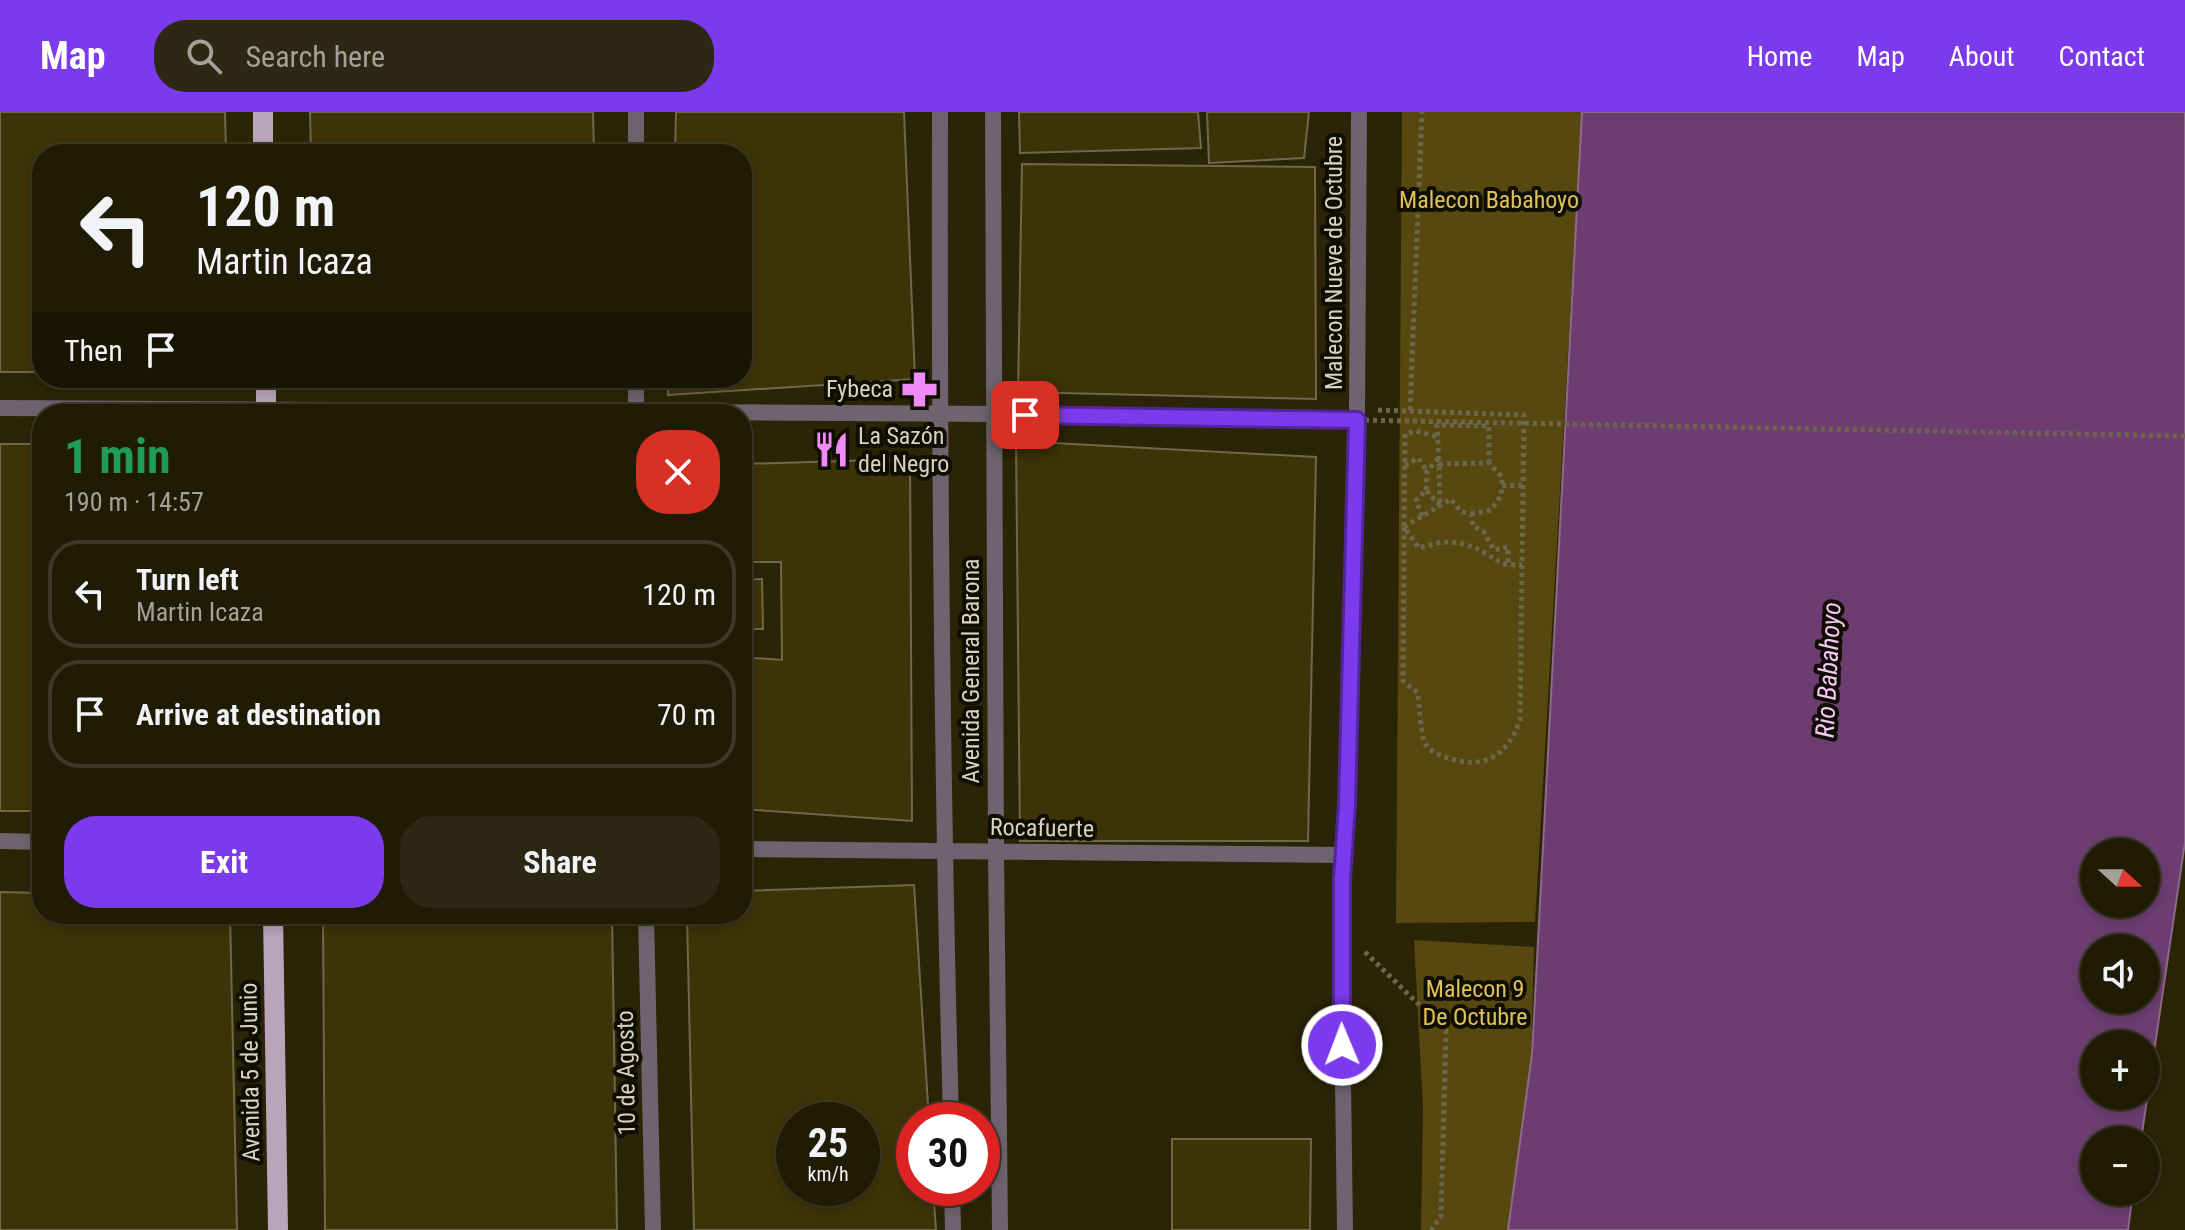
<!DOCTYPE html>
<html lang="en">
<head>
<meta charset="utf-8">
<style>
  body { margin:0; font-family:"Roboto Condensed",sans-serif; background:#2d2813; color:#f1f3f6; height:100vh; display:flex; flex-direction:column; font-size:30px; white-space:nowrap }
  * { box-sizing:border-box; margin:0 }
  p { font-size:26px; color:#a2a19a }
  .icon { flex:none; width:44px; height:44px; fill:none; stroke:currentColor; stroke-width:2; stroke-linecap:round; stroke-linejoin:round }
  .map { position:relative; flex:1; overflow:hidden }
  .panel { position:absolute; left:32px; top:292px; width:720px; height:520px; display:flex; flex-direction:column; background:#201b04; border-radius:32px; box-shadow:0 4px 12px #0003,0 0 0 2px #3d3926 }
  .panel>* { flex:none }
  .banner { position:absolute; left:32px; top:32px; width:720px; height:244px; border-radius:32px; box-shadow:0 4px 12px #0003,0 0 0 2px #3d3926; background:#201b04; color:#f1f3f6; overflow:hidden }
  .needle { width:52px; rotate:111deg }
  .tools { position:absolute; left:2080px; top:726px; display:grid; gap:16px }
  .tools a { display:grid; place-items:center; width:80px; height:80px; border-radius:50%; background:#201b04; box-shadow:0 4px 12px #0003,0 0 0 2px #3d3926; font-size:40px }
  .speed { position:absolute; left:776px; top:990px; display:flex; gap:16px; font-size:40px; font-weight:700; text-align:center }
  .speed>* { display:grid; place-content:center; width:104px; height:104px; border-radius:50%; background:#201b04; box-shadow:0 4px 12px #0003,0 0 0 2px #3d3926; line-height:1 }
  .speed small { font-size:20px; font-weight:400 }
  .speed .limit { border:12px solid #d22; background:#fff; color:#111 }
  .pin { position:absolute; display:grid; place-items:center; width:68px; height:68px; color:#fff; margin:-34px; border-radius:16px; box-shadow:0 4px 12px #0006 }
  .me { position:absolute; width:88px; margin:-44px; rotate:359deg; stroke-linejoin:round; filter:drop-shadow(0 0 6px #0008) }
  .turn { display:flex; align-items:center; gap:28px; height:168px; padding:0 32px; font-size:36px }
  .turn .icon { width:104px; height:104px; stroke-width:2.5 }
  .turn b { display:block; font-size:56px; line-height:68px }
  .then { display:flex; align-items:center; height:76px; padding:0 32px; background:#0003; gap:16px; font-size:30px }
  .round { display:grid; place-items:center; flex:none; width:84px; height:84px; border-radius:32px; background:#2d2813 }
  .head { display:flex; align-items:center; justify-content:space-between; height:136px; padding:0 32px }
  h1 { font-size:48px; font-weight:700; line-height:60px; color:#1e9e55 }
  .button { display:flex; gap:16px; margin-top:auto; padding:16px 32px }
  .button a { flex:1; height:92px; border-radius:32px; background:#7c3aed; color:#fff; font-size:32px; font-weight:700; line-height:92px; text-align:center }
  .button a+a { background:#2d2813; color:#f1f3f6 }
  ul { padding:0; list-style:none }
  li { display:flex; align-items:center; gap:24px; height:108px; margin:0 16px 12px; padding:0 16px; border:4px solid #3d3926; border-radius:32px }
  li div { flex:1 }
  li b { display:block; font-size:30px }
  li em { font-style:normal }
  header { display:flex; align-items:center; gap:48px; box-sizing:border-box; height:112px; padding:0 40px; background:#7c3aed; color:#fff }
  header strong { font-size:38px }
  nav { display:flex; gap:44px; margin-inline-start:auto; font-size:28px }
  .search { width:560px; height:72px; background:#2d2813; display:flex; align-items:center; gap:20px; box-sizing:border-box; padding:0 28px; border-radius:32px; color:#a2a19a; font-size:30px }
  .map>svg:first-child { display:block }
  .green { fill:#56480e }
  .water { fill:#6d3d71; stroke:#8d6a89; stroke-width:2; fill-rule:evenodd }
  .building { fill:#3d3308; stroke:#706849; stroke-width:2; fill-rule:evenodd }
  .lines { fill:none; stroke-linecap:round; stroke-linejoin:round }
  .path { stroke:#6c664d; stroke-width:5; stroke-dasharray:4 4; stroke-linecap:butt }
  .minor { stroke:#6e646f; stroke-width:16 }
  .primary { stroke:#b9a4ba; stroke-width:20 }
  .path-bridge { stroke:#6c664d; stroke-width:5; stroke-dasharray:4 4; stroke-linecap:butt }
  .route-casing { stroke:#51269a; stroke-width:20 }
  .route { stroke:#7c3aed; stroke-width:14 }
  .labels { text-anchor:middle; stroke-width:8; stroke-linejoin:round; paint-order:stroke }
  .park-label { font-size:24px; fill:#dec357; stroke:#100d03 }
  .street-label { font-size:24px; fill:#d7d3c2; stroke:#100d03 }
  .poi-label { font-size:24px; fill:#d7d3c2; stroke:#100d03; text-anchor:end }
  .water-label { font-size:26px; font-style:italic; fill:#f5c9f7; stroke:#100d03 }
</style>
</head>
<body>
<header>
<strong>Map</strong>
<div class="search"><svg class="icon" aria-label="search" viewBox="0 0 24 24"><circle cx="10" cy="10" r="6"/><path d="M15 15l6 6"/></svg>Search here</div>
<nav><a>Home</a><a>Map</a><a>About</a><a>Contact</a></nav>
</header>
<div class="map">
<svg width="2185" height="1118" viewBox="0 0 2185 1118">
  <rect width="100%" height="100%" fill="#2b2406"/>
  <path class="green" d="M1402,0H1582L1535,810L1396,811Z
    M1414,828L1534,835L1527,1118H1421L1423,996Z"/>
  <path class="water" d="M1582,0H2185V730L2141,1028H2094V1080H2133L2128,1118H1508L1532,942ZM2094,740H2146V792H2094ZM2094,836H2146V888H2094ZM2094,932H2146V984H2094Z"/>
  <path class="building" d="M0,0H225L226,42H42V260H0Z
    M310,0H593L594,42H311Z
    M676,0H904L915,267L668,283L669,266H742V42H675Z
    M1019,0H1198L1201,36L1020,41Z
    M1207,0H1309L1304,46L1209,51Z
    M1022,52L1315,55L1316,287L1018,280Z
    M455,266H595L596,276Z
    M1016,329L1316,345L1308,729H1020Z
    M0,332H42V699H0Z
    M910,347L912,709L742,697V545L782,548L781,450H742V352Z
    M762,467L763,517H742V468Z
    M914,773L929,1008H914V1076H933L936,1118H694L687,802H742V779ZM794,1008H862V1076H794Z
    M0,780L42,781V802H230L237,1118H0Z
    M323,802H612L617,1118H325Z
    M1172,1027H1311L1310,1118H1172Z"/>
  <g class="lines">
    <path class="path" d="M1378,298L1524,303L1520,608C1509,641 1486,658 1452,647C1442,644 1430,641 1425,631C1421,625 1419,591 1418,581L1403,569L1404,415L1419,436L1442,430L1460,431L1478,437L1503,452L1522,453
      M1410,298L1422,0
      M1489,351V314L1437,313L1439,352L1489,351L1502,365V374
      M1405,354L1418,346L1427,359
      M1426,378L1427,359L1438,347
      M1471,402L1491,398L1501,384L1502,374L1523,373
      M1422,404L1416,388L1426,378L1440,394L1439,352
      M1404,414L1405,322L1416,319L1437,325
      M1404,415L1451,387L1460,399L1471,402L1473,414L1484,420L1494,438L1508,435V452
      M1365,840L1446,919L1441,1104L1431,1118"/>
    <path class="minor" d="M636,0V42
      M940,0C939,336 942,672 951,1008
      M993,0L996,739L1000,1118
      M636,266V302
      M0,296L994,302L1357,308
      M0,729L42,730
      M742,737L1342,743
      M646,802L653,1118
      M952,1076L953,1118
      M1345,1118L1341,817L1342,743L1347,692L1357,298L1359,0"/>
    <path class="primary" d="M263,0V42
      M266,266V302
      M273,802L278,1118"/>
    <path class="path-bridge" d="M1357,308L2185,324"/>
  </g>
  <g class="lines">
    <defs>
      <path id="route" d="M1025,303L1357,308L1347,692L1342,767V933"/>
    </defs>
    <use href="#route" class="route-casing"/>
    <use href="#route" class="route"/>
  </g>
  <defs>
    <symbol id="pharmacy-bare" viewBox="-9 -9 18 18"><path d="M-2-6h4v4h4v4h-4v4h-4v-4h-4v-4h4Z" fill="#ef8bf6" stroke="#100d03" stroke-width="2.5" paint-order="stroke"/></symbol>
    <symbol id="restaurant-bare" viewBox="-9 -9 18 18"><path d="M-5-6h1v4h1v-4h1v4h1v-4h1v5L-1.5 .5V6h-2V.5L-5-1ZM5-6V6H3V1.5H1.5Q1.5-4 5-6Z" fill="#ef8bf6" stroke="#100d03" stroke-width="2.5" paint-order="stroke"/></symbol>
  </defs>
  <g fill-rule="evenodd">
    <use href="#pharmacy-bare" x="894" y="252" width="51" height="51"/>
    <use href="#restaurant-bare" x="806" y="312" width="51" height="51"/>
  </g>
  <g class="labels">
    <g class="park-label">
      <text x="1489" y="96">Malecon Babahoyo</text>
      <text x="1475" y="885">Malecon 9<tspan x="1475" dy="28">De Octubre</tspan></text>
    </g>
    <g class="street-label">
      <text transform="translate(1334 151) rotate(-90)" y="8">Malecon Nueve de Octubre</text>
      <text transform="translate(971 559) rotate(-90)" y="8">Avenida General Barona</text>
      <text transform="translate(1042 716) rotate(1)" y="8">Rocafuerte</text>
      <text transform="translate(250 960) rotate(-91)" y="8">Avenida 5 de Junio</text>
      <text transform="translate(626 961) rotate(-91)" y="8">10 de Agosto</text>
    </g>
    <g class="poi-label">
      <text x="893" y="285">Fybeca</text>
      <text x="858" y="332" text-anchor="start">La Sazón<tspan x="858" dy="28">del Negro</tspan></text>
    </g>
    <g class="water-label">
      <text transform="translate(1828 558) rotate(-87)" y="9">Rio Babahoyo</text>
    </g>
  </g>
</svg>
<div class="tools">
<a><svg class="needle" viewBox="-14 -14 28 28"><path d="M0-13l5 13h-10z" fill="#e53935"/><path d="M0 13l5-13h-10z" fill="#a2a19a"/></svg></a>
<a><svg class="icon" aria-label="sound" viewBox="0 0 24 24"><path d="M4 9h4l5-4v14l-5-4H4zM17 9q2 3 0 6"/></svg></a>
<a>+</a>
<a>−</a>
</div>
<div class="speed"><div>25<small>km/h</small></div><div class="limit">30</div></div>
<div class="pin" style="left:1025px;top:303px;background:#d93025"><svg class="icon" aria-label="arrive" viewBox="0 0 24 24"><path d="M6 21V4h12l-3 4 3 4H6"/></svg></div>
<svg class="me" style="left:1342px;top:933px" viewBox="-20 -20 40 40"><circle r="17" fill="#7c3aed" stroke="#fff" stroke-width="3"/><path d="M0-11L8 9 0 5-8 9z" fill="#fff"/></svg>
<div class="banner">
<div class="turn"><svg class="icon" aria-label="left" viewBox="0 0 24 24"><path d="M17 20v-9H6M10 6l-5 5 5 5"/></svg><div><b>120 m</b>Martin Icaza</div></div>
<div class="then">Then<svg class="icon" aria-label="arrive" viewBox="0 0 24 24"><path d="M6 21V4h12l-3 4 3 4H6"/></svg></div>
</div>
<section class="panel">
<div class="head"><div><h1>1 min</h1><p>190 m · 14:57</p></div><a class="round" style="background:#d93025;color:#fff"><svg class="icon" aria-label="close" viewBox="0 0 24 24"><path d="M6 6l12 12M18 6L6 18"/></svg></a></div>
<ul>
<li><svg class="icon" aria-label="left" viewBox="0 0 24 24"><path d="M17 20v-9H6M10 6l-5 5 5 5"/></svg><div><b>Turn left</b><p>Martin Icaza</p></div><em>120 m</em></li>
<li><svg class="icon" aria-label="arrive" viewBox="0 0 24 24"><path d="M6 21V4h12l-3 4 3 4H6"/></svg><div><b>Arrive at destination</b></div><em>70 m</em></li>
</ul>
<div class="button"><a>Exit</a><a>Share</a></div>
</section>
</div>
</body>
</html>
